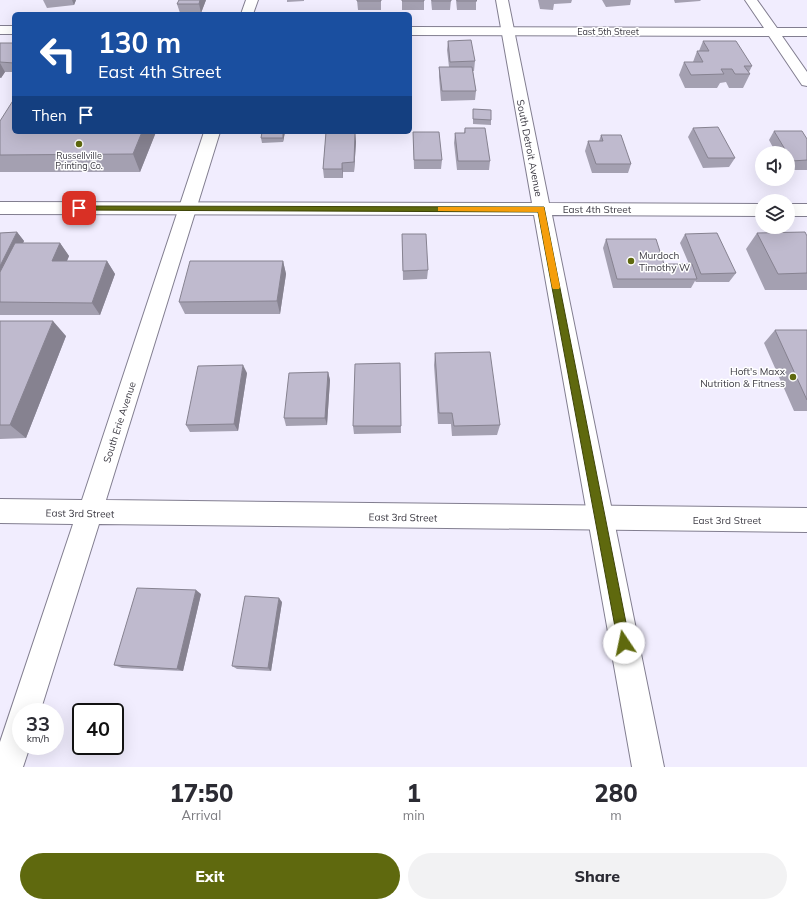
<!DOCTYPE html>
<html lang="en">
<head>
<meta charset="utf-8">
<style>
  body { margin:0; font-family:Mulish,sans-serif; background:#f2f2f3; color:#2b2b33; height:100vh; display:flex; flex-direction:column; font-size:15px; white-space:nowrap }
  * { box-sizing:border-box; margin:0 }
  p { font-size:13px; color:#7c7c81 }
  .icon { flex:none; width:22px; height:22px; fill:none; stroke:currentColor; stroke-width:2; stroke-linecap:round; stroke-linejoin:round }
  .map { position:relative; height:767px; overflow:hidden }
  .panel { display:flex; flex-direction:column; background:#fff; flex:1 }
  .panel>* { flex:none }
  .banner { position:absolute; left:12px; top:12px; width:400px; height:122px; border-radius:6px; box-shadow:0 4px 16px #0002; background:#1a4fa0; color:#fff; overflow:hidden }
  .controls { position:absolute; left:755px; top:146px; display:grid; gap:8px }
  .controls a { display:grid; place-items:center; width:40px; height:40px; border-radius:50%; background:#fff; box-shadow:0 4px 16px #0002; font-size:20px }
  .speed { position:absolute; left:12px; top:703px; display:flex; gap:8px; font-size:20px; font-weight:700; text-align:center }
  .speed>* { display:grid; place-content:center; width:52px; height:52px; border-radius:50%; background:#fff; box-shadow:0 4px 16px #0002; line-height:1 }
  .speed small { font-size:10px; font-weight:400 }
  .speed .limit { border:2px solid #111; border-radius:6px; background:#fff; color:#111 }
  .pin { position:absolute; display:grid; place-items:center; width:34px; height:34px; color:#fff; margin:-17px; border-radius:8px; box-shadow:0 2px 6px #0006 }
  .me { position:absolute; width:44px; margin:-22px; rotate:349deg; stroke-linejoin:round; filter:drop-shadow(0 0 3px #0008) }
  .turn { display:flex; align-items:center; gap:14px; height:84px; padding:0 20px; font-size:18px }
  .turn .icon { width:52px; height:52px; stroke-width:2.5 }
  .turn b { display:block; font-size:28px; line-height:34px }
  .then { display:flex; align-items:center; height:38px; padding:0 20px; background:#0003; gap:8px; font-size:15px }
  .eta { display:flex; justify-content:space-evenly; align-items:center; height:68px; text-align:center }
  .eta b { font-size:24px; font-weight:800; line-height:28px }
  .cta { display:flex; gap:8px; margin-top:auto; padding:8px 20px }
  .cta a { flex:1; height:46px; border-radius:24px; background:#5f690e; color:#fff; font-size:16px; font-weight:800; line-height:46px; text-align:center }
  .cta a+a { background:#f2f2f3; color:#2b2b33 }
  .map>svg:first-child { display:block }
  .lines { fill:none; stroke-linecap:round; stroke-linejoin:round }
  .street-casing { stroke:#827e90; stroke-width:2 }
  .secondary-casing { stroke:#827e90; stroke-width:2 }
  .street { fill:#fff; fill-rule:evenodd }
  .secondary { fill:#fff; fill-rule:evenodd }
  .wall { fill:#a4a0b1 }
  .shaded-wall { fill:#868290 }
  .building { fill:#bfbace; stroke:#868290 }
  .route { fill:#5f690e; stroke:#3e4409 }
  .slow { fill:#f59e0b }
  .poi-dot { fill:#5f690e; stroke:#fff; stroke-width:1.5 }
  .labels { text-anchor:middle; stroke-width:3; stroke-linejoin:round; paint-order:stroke }
  .far-street-label { font-size:9px; fill:#3b3942; stroke:#fff }
  .far-poi-label { font-size:9px; fill:#3b3942; stroke:#fff }
  .street-label { font-size:10px; fill:#3b3942; stroke:#fff }
  .poi-label { font-size:10px; fill:#3b3942; stroke:#fff; text-anchor:start }
</style>
</head>
<body>
<div class="map">
<svg width="807" height="767" viewBox="0 0 807 767">
  <rect width="100%" height="100%" fill="#f1edfe"/>
  <g class="lines">
    <defs>
      <path id="street" d="M246,0H258L253,14H241Z
        M745,0H757L777,28H807V36H782L807,72V86L802,85L769,36L410,35V27L764,28Z
        M0,26H14V34H0Z
        M204,132H220L106,500L807,508V532L99,524L40,712H21V746H30L23,767H0V742L73,524L0,523V499L82,500Z"/>
      <path id="secondary" d="M496,0H508L549,203L762,204V216L552,215L664,767H632L534,215L0,214V202L532,203Z
        M788,204H807V216H788Z"/>
    </defs>
    <use href="#street" class="street-casing"/>
    <use href="#secondary" class="secondary-casing"/>
    <use href="#street" class="street"/>
    <use href="#secondary" class="secondary"/>
  </g>
  <path class="wall" d="M43,0H76L74,5L47,8Z
    M179,0H206L201,13H180L177,4Z
    M287,0H304V1L287,2Z
    M357,0H381V10H358Z
    M402,0H424V10H402Z
    M431,0H451L450,10H432Z
    M456,0H476V10H457Z
    M538,0H572L571,3L554,4L553,10L540,9Z
    M602,0H631L630,5L606,7Z
    M674,0H701L700,1L675,3Z
    M448,41L475,61L474,71H473L476,91L475,100L441,101L439,77V67H449L447,50Z
    M703,41L752,66L749,72L750,74L743,88H729L726,82L720,83L717,88H685L679,75L684,62H693L697,51H699Z
    M0,43H14V72H5L1,78H0Z
    M473,109L491,120V125L473,124Z
    M0,121L156,132L140,172H0Z
    M465,128L490,161L489,170H457L454,143L455,133H464Z
    M693,128L735,158L729,167L703,168L688,137Z
    M774,131L807,139V170H788V153H776L769,140Z
    M285,132L283,142L262,143L261,138Z
    M326,132H340V133H355L356,142L354,172H343V178H324L323,169Z
    M413,132L442,160L441,169H414Z
    M601,135L631,164L628,173H592L585,151L588,141H599Z
    M17,232L24,241L23,243H60L69,256L67,261H107L115,274L100,315H0V233Z
    M757,233L807,236V290H765L746,249Z
    M402,234L428,270L427,279L403,280Z
    M685,234L736,273L729,282H696L695,281L691,288H613L603,248L606,239L664,264H689L680,243Z
    M283,261L286,274L280,314H185L179,302Z
    M0,321L66,336L26,438L0,439Z
    M775,330H807V411H794L764,343Z
    M435,353L500,425L497,435L452,436L451,424H438L434,365Z
    M400,363L401,433L354,434L353,426Z
    M328,372L330,380L327,425L286,426L284,418Z
    M247,373L238,431L190,432L186,425Z
    M201,594L183,671L122,668L114,665Z
    M282,602L271,671L237,669L232,666Z"/>
  <path class="shaded-wall" d="M72,0H76L74,5Z
    M200,0H206L201,13L199,4Z
    M0,63L5,72L1,78L0,77Z
    M142,132H156L140,172L133,154Z
    M283,132H285L283,142Z
    M355,133L356,142L354,172V162Z
    M342,163L343,172V178L342,169Z
    M17,232L24,241L0,290V266Z
    M60,243L69,256L61,274L52,261Z
    M107,261L115,274L100,315L92,303Z
    M283,261L286,274L280,314L277,301Z
    M53,321L66,336L26,438L10,425Z
    M243,365L247,373L238,431L234,424Z
    M328,372L330,380L327,425L325,418Z
    M196,590L201,594L183,671L177,669Z
    M279,598L282,602L271,671L268,668Z"/>
  <path class="building" d="M179,0H200L199,4H177Z
    M357,0H381V1H357Z
    M402,0H424V1H402Z
    M432,0H451V1H432Z
    M457,0H476L477,1H457Z
    M471,40L475,61L450,62L448,41Z
    M703,41H736L752,66H744L750,74H735L732,69H721L724,74L691,75L684,62H703L697,51H709Z
    M0,43H14V63L0,62Z
    M439,67H472L476,91H442Z
    M14,99V132H142L133,154L0,155V121Z
    M473,109L491,110V120L473,119Z
    M718,127L735,158H708L693,128Z
    M465,128H485L490,161H458L455,133H465Z
    M774,131H802L807,139V160L792,161Z
    M262,132H283V138H261Z
    M326,132H339V133H355L354,162L342,163V169H323Z
    M413,132H439L442,160H414Z
    M601,135H621L631,164H596L588,141H603Z
    M17,232L0,266V233Z
    M805,232L807,236V273L778,274L757,233Z
    M717,233L736,273L701,274L685,234Z
    M402,234H426L428,270L403,271Z
    M606,239H656L664,264H692L697,279H617Z
    M15,243H60L52,261H107L92,303L0,302V272Z
    M190,261H283L277,301L179,302Z
    M0,321H53L10,425H0Z
    M775,330H807V400Z
    M490,352L500,425L454,426L452,413H439L435,353Z
    M400,363L401,426H353L355,364Z
    M243,365L234,424L186,425L198,366Z
    M328,372L325,418H284L289,373Z
    M137,588L196,590L177,669L114,665Z
    M245,596L279,598L268,668L232,666Z"/>
  <path class="route" d="M79,206L544,207L630,643L628,647L624,649L620,647L618,643L538,212L76,210L75,208Z"/>
  <path class="slow" d="M438,207H544L560,287L559,289H553L552,287L538,212L440,211H438Z"/>
  <g class="poi-dot">
    <circle cx="79" cy="144" r="4"/>
    <circle cx="631" cy="261" r="4"/>
    <circle cx="793" cy="377" r="4"/>
  </g>
  <g class="labels">
    <g class="far-street-label">
      <text x="608" y="35">East 5th Street</text>
    </g>
    <g class="far-poi-label">
      <text x="79" y="159">Russellville<tspan x="79" dy="10">Printing Co.</tspan></text>
    </g>
    <g class="street-label">
      <text transform="translate(530 148) rotate(79)" y="4">South Detroit Avenue</text>
      <text x="597" y="213">East 4th Street</text>
      <text transform="translate(119 422) rotate(-72)" y="4">South Erie Avenue</text>
      <text transform="translate(80 513) rotate(1)" y="4">East 3rd Street</text>
      <text transform="translate(403 517) rotate(1)" y="4">East 3rd Street</text>
      <text x="727" y="524">East 3rd Street</text>
    </g>
    <g class="poi-label">
      <text x="639" y="259">Murdoch<tspan x="639" dy="12">Timothy W</tspan></text>
      <text x="785" y="375" text-anchor="end">Hoft's Maxx<tspan x="785" dy="12">Nutrition &amp; Fitness</tspan></text>
    </g>
  </g>
</svg>
<div class="controls">
<a><svg class="icon" aria-label="sound" viewBox="0 0 24 24"><path d="M4 9h4l5-4v14l-5-4H4zM17 9q2 3 0 6"/></svg></a>
<a><svg class="icon" aria-label="layers" viewBox="0 0 24 24"><path d="M12 4l9 5-9 5-9-5zM3 14l9 5 9-5"/></svg></a>
</div>
<div class="speed"><div>33<small>km/h</small></div><div class="limit">40</div></div>
<div class="pin" style="left:79px;top:208px;background:#d93025"><svg class="icon" aria-label="arrive" viewBox="0 0 24 24"><path d="M6 21V4h12l-3 4 3 4H6"/></svg></div>
<svg class="me" style="left:624px;top:643px" viewBox="-20 -20 40 40"><circle r="19" fill="#fff"/><path d="M0-13L10 11 0 6-10 11z" fill="#5f690e"/></svg>
<div class="banner">
<div class="turn"><svg class="icon" aria-label="left" viewBox="0 0 24 24"><path d="M17 20v-9H6M10 6l-5 5 5 5"/></svg><div><b>130 m</b>East 4th Street</div></div>
<div class="then">Then<svg class="icon" aria-label="arrive" viewBox="0 0 24 24"><path d="M6 21V4h12l-3 4 3 4H6"/></svg></div>
</div>
</div>
<section class="panel">
<div class="eta">
<div><b>17:50</b><p>Arrival</p></div>
<div><b>1</b><p>min</p></div>
<div><b>280</b><p>m</p></div>
</div>
<div class="cta"><a>Exit</a><a>Share</a></div>
</section>
</body>
</html>
